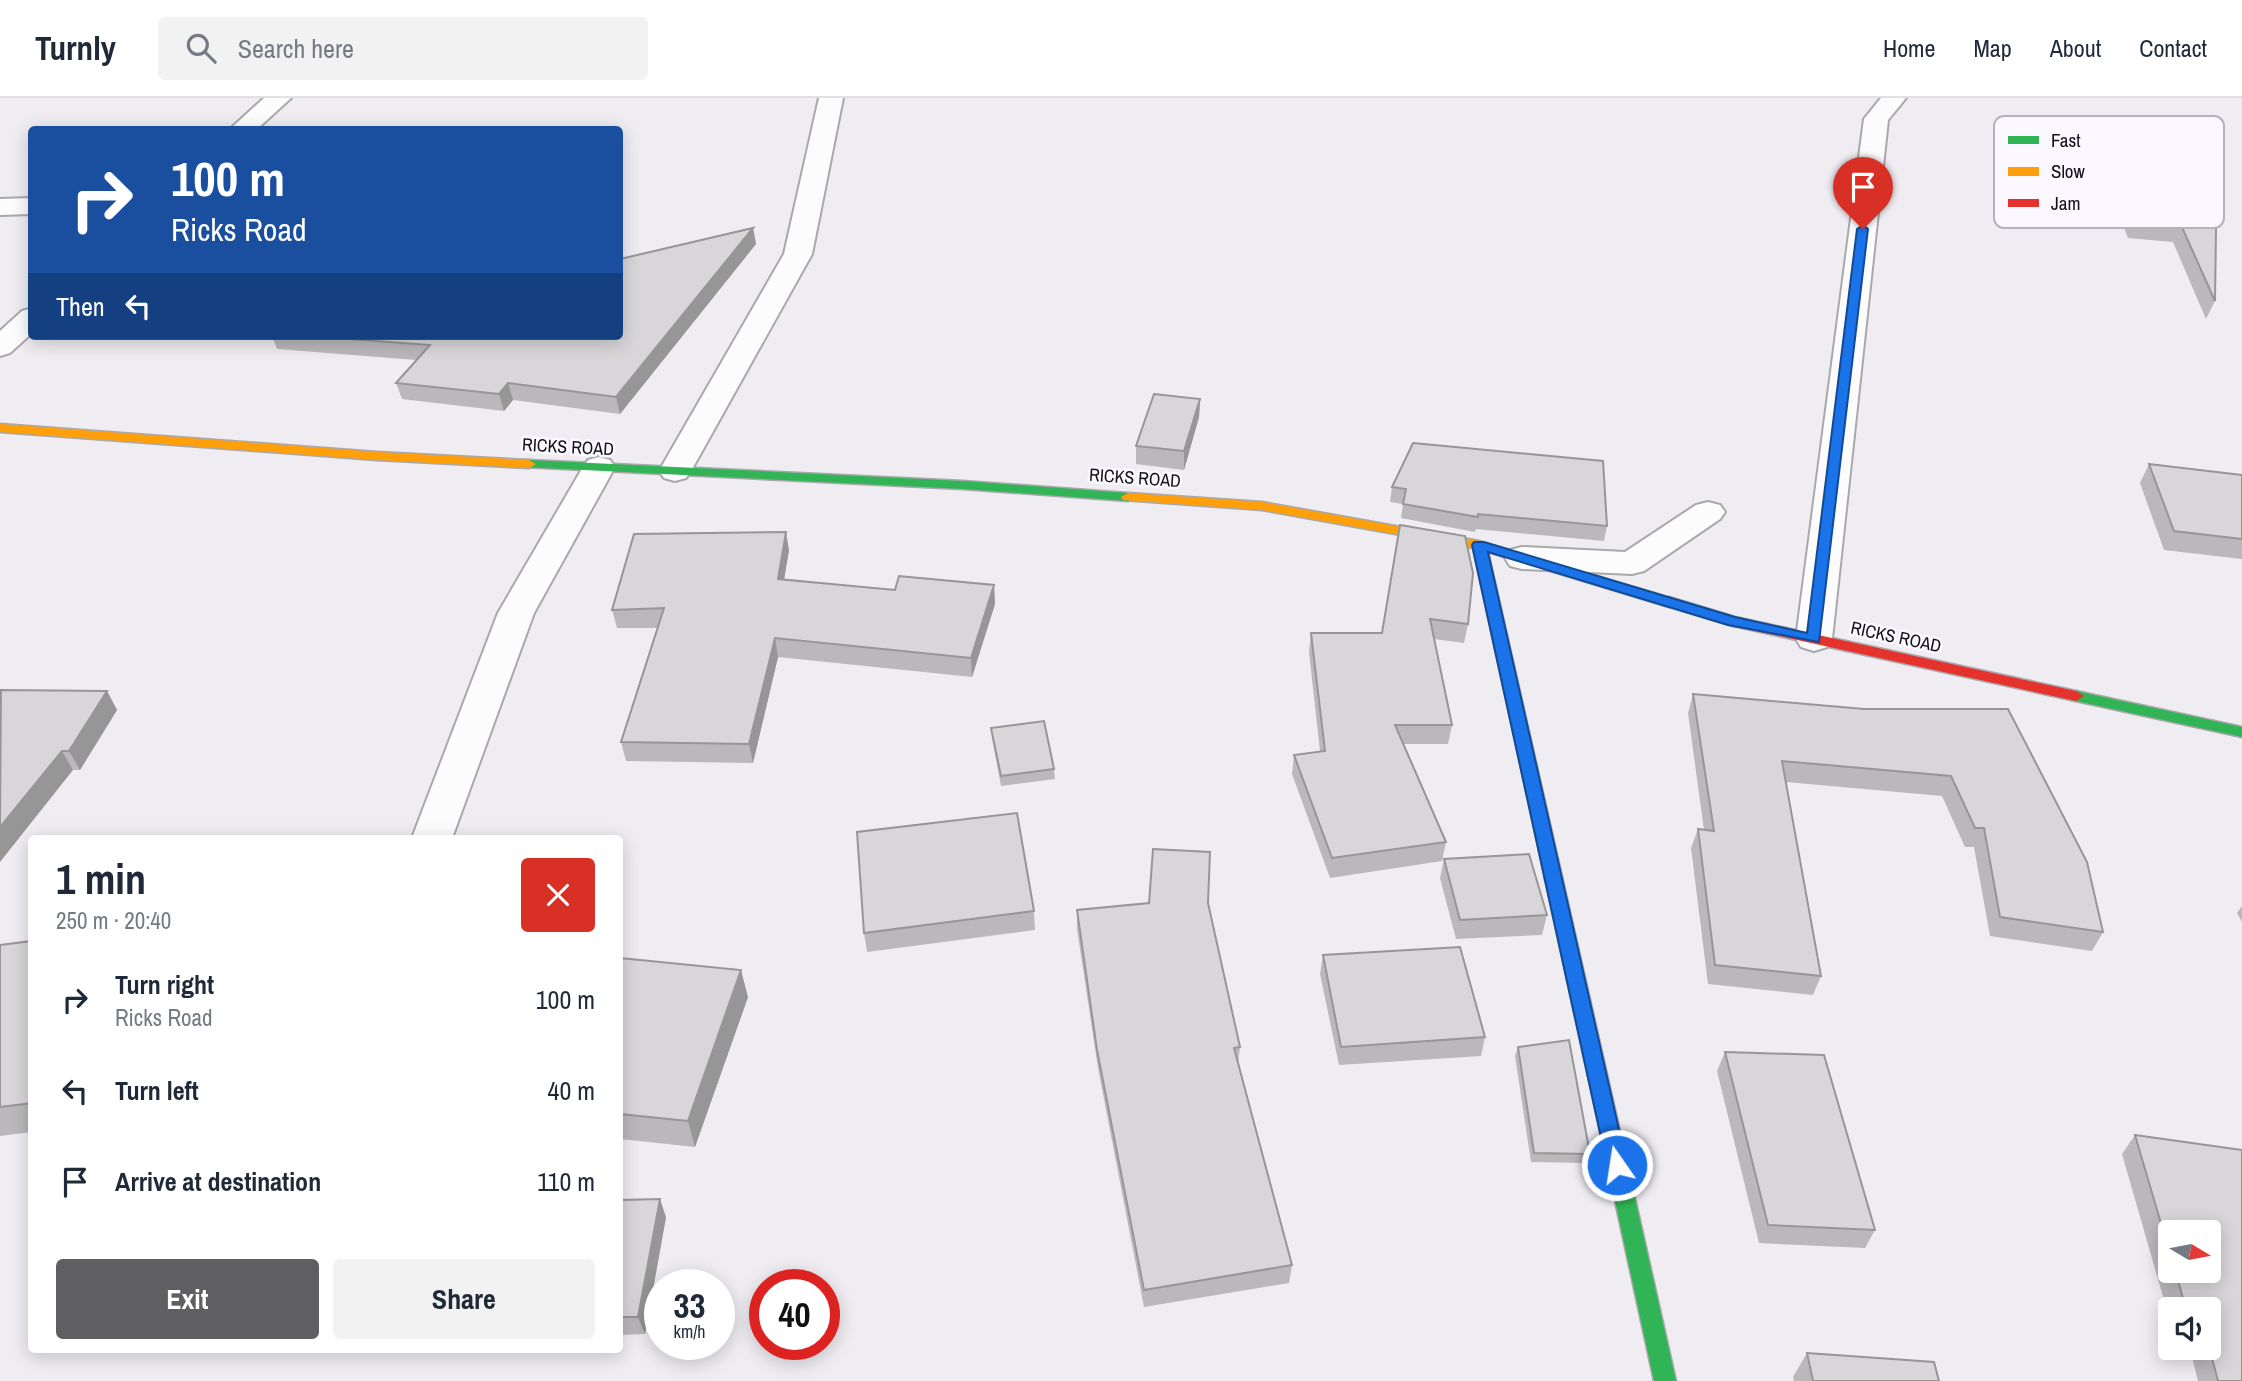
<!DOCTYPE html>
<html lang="en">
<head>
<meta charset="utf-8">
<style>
  body { margin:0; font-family:"Archivo Narrow",sans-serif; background:#f2f2f3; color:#1f2937; height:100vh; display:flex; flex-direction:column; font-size:26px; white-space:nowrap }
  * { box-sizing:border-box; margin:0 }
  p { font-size:23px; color:#747a83 }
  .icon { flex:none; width:38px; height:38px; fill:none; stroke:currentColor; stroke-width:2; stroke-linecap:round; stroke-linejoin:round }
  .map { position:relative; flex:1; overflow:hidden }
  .panel { position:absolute; left:28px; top:737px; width:595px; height:518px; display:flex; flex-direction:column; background:#fff; border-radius:7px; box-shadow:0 4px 18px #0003 }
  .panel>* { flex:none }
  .top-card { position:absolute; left:28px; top:28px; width:595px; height:214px; border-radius:7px; box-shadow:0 4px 18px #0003; background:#1a4fa0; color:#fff; overflow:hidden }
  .needle { width:46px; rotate:100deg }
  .tools { position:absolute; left:2158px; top:1122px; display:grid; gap:14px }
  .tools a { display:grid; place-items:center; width:63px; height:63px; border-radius:7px; background:#fff; box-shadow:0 4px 18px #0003; font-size:35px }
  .speed { position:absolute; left:644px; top:1171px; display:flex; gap:14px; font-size:35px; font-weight:700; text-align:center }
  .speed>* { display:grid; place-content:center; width:91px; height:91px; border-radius:50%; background:#fff; box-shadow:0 4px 18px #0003; line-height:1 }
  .speed small { font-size:18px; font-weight:400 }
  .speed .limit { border:10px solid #d22; background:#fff; color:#111 }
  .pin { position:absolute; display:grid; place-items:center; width:60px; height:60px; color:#fff; margin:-72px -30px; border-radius:50% 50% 50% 0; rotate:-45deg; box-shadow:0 0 7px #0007 }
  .pin .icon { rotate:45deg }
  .me { position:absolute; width:77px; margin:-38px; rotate:347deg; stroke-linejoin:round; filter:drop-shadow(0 0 5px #0008) }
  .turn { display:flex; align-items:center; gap:24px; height:147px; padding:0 28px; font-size:32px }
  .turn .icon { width:91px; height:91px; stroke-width:2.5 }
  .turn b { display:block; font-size:49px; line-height:60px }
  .then { display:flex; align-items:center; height:66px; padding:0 28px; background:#0003; gap:14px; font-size:26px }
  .round { display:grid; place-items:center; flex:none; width:74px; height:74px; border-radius:7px; background:#f2f2f3 }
  .overview { display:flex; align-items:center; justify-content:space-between; height:119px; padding:0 28px }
  h1 { font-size:42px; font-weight:700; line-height:52px }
  .button { display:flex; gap:14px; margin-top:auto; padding:14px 28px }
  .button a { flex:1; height:80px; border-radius:7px; background:#5f5e61; color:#fff; font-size:28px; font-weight:700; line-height:80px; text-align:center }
  .button a+a { background:#f2f2f3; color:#1f2937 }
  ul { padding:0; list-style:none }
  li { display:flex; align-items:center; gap:21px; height:91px; padding:0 28px }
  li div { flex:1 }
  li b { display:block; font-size:26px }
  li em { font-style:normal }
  header { display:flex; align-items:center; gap:42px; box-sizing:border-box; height:98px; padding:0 35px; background:#fff; border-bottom:2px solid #e0e1e3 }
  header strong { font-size:33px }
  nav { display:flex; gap:38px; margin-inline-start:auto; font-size:24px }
  .search { width:490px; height:63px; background:#f2f2f3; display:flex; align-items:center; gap:18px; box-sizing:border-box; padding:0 24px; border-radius:7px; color:#747a83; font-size:26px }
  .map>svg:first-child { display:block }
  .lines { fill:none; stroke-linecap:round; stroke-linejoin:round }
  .street-casing { stroke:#a9a8ab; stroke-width:4 }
  .fast-casing { stroke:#a9a8ab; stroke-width:3 }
  .slow-casing { stroke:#a9a8ab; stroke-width:3 }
  .jam-casing { stroke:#a9a8ab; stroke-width:3 }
  .street { fill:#fdfcfd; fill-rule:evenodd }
  .fast { fill:#30b455; fill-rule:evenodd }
  .slow { fill:#ff9f0a; fill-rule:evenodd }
  .jam { fill:#e5322d; fill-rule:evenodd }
  .wall { fill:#bab8ba; fill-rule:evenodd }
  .shaded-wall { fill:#979697 }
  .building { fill:#d8d6d8; stroke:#979697; stroke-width:2 }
  .route { fill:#1a73e8; stroke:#114b97; stroke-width:2 }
  .labels { text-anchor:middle; stroke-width:5; stroke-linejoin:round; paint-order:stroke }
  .street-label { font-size:18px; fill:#121113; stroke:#fbf9ff }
  .key { fill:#fbf9ff; stroke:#b5b3b8; stroke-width:2 }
  .key-label { font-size:19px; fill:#121113 }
</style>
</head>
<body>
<header>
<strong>Turnly</strong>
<div class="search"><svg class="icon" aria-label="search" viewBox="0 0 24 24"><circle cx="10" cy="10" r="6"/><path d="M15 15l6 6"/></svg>Search here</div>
<nav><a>Home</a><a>Map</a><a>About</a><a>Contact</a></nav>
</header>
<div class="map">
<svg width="2242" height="1283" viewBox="0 0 2242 1283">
  <rect width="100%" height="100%" fill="#efedf2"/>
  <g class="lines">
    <defs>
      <path id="street" d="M264,0H291L256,32H229Z
        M819,0H843L812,156L691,373L686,380L675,383L664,380L659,373L784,156Z
        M1881,0H1906L1888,22L1832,541L1827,549L1814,553L1801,549L1796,541L1864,21Z
        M32,100V116L0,117V101Z
        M32,210V235L10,255L0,258V233L22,213Z
        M599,359L610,362L615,369L534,515L452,740H412L498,515L583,369L588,362Z
        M1708,404L1720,407L1725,414L1720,421L1644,473L1632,476L1522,471L1510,468L1505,460L1510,452L1522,449L1625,454L1696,407Z"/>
      <path id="fast" d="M529,362L963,383L1128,395L1135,399L1128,403L963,391L524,369V363Z
        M2076,593L2242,629V639L2071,602L2068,598L2071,594Z
        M1611,1030L1618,1032L1621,1038L1676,1283H1654L1601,1038L1604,1032Z"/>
      <path id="slow" d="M0,326L377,354L529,362L536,366L529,370L377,362L0,334Z
        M1128,395L1262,404L1479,443L1674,501L1676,504L1674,507L1669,509L1488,454L1621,1038L1618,1044L1611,1046L1604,1044L1601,1038L1473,450L1262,412L1123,402L1121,399Z"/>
      <path id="jam" d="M1669,499L1735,519L2076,593L2084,598L2076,603L1733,528L1664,507L1662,504L1664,501Z"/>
    </defs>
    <use href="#street" class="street-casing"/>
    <use href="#fast" class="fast-casing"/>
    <use href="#slow" class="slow-casing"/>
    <use href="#jam" class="jam-casing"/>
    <use href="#street" class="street"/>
    <use href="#fast" class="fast"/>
    <use href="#slow" class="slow"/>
    <use href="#jam" class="jam"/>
  </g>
  <path class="wall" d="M2102,42L2217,62L2215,203L2206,221L2173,144L2128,140L2096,58Z
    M753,130L756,146L620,316L513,302L504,313L402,301L396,285L416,262L277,251L272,238H620Z
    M1200,301L1199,319L1184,372L1136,366V348Z
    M2149,366L2242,377V461L2164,452L2140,385Z
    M1392,389L1607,428L1604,443L1476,431L1475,434L1401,420L1403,406L1390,404Z
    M1400,427L1468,526L1464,545L1434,541L1452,627L1448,646H1404L1446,744L1442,763L1330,780L1292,676L1294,657L1320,653L1309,554L1311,535H1382Z
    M789,452L784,481L895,492L994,487L995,506L972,579L778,559L753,665L626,663L621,644L658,530H617L612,512Z
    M0,593H107L117,612L80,672H73Z
    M1693,596L1864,611H2008L2103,834L2092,853L1990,838L1974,749H1965L1942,698L1786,684L1821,878L1813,897L1708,886L1691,750L1698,731L1704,732L1688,615Z
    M991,630L1054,671L1055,681L1001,688L992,640Z
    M1444,761L1547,817L1542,837L1456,841L1440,780Z
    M1208,805L1240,949L1238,967L1292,1167L1289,1185L1144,1209L1098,970L1077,831V812Z
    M2242,808V824L2237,815Z
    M1034,813L1035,832L867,854L864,835Z
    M32,843V1034L0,1038V847Z
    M1323,857L1485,939L1481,958L1339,967L1320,876Z
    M620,860L748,899L695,1049L620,1041Z
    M1518,949L1590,1056L1586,1065L1531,1064L1515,958Z
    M1725,954L1875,1132L1865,1150L1759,1145L1717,973Z
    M2135,1037L2242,1052V1283H2198L2190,1250H2208V1211H2170V1223L2122,1056ZM2170,1134H2208V1172H2170Z
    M620,1102L666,1119L645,1236L620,1237Z
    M1807,1255L1939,1283H1794L1793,1279Z"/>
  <path class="shaded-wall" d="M753,130L756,146L620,316L616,299Z
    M508,285L513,302L504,313L499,296Z
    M1200,301L1199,319L1184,372V353Z
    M786,434L789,452L781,500L778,481Z
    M994,487L995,506L972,579L971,560Z
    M775,540L778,559L753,665L749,646Z
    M107,593L117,612L80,672L69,653Z
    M62,653L73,672L0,764V729Z
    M741,872L748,899L695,1049L688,1023Z
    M660,1101L666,1119L645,1236L638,1219Z"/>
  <path class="building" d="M2102,42L2217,62L2215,203L2181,127L2135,123Z
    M753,130L616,299L508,285L499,296L396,285L430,247L310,238H620V161Z
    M1154,296L1200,301L1184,353L1136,348Z
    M1413,345L1603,363L1607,428L1478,416V419L1403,406L1406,391L1392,389Z
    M2149,366L2242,377V441L2174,433Z
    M1400,427L1465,438L1473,475L1468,526L1430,521L1452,627H1395L1446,744L1332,760L1294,657L1325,653L1311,535H1382Z
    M786,434L778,481L895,492L899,478L994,487L971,560L775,540L749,646L621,644L664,510L612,512L634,436Z
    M1,592L107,593L69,653H62L0,729Z
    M1693,596L1864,611H2008L2087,764L2103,834L2000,819L1984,730H1975L1951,678L1782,663L1821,878L1715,867L1698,731L1714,733Z
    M1044,623L1054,671L1001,678L991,630Z
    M1017,715L1034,813L864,835L857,734Z
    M1153,751L1210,754L1208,805L1240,949L1234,950L1292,1167L1144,1192L1097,952L1077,812L1149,805Z
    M1529,756L1547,817L1460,822L1444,761Z
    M32,843V1005L0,1009V847Z
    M1460,849L1485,939L1341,949L1323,857Z
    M620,860L741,872L688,1023L620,1016Z
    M1569,942L1590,1056L1534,1055L1518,949Z
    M1725,954L1824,957L1875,1132L1768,1127Z
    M2135,1037L2242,1052V1283H2218L2208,1245V1211H2186L2175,1172H2208V1134H2170V1156Z
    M660,1101L638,1219H620V1102Z
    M1807,1255L1934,1264L1939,1283H1813Z"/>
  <path class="route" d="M1863,127L1868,131L1819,544L1728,527L1488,454L1627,1067L1624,1073L1617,1076L1610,1073L1607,1067L1472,447L1474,444H1484L1735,519L1807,535L1857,131Z"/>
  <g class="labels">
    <g class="street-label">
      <text transform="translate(568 349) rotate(3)" y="6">RICKS ROAD</text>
      <text transform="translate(1135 380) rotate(4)" y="6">RICKS ROAD</text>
      <text transform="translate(1896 539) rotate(12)" y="6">RICKS ROAD</text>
    </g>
  </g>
  <rect x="1994" y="18" width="230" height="112" rx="10" class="key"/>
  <rect x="2008" y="38" width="31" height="8" fill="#30b455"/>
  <rect x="2008" y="69" width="31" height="9" fill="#ff9f0a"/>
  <rect x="2008" y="101" width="31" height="8" fill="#e5322d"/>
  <g class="key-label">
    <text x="2051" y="49">Fast</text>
    <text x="2051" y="80">Slow</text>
    <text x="2051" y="112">Jam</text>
  </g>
</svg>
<div class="tools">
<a><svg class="needle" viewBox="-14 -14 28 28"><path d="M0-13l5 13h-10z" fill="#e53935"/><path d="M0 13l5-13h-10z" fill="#747a83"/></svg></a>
<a><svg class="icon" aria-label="sound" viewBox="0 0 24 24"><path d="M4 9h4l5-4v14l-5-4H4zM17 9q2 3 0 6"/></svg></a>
</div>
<div class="speed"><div>33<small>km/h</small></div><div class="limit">40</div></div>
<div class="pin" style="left:1863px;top:131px;background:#d93025"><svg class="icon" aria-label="arrive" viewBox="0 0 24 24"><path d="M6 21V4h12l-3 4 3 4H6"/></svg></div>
<svg class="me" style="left:1617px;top:1067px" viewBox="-20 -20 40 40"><circle r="17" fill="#1a73e8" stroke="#fff" stroke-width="3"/><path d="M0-11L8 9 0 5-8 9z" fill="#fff"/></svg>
<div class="top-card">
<div class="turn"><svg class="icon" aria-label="right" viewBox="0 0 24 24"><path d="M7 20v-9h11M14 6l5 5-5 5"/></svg><div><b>100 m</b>Ricks Road</div></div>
<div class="then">Then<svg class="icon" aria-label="left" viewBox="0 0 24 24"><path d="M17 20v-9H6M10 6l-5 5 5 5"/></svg></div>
</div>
<section class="panel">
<div class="overview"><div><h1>1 min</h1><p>250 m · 20:40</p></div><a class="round" style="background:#d93025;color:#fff"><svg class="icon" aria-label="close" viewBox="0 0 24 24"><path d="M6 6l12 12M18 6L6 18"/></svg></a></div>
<ul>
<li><svg class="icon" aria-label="right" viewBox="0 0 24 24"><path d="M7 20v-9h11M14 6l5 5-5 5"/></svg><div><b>Turn right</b><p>Ricks Road</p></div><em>100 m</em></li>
<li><svg class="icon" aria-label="left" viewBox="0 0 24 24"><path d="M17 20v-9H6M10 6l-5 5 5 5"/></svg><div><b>Turn left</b></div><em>40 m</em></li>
<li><svg class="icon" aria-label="arrive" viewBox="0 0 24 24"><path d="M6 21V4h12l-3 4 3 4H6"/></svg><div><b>Arrive at destination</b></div><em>110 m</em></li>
</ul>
<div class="button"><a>Exit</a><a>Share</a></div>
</section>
</div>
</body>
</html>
